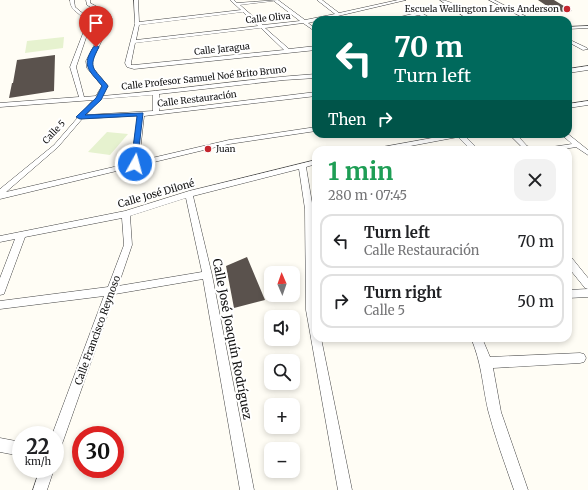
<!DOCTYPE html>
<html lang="en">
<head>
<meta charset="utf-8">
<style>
  body { margin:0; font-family:Merriweather,serif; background:#f2f2f2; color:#202124; height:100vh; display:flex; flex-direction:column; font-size:15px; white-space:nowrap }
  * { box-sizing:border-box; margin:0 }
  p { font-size:13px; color:#757577 }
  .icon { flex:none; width:22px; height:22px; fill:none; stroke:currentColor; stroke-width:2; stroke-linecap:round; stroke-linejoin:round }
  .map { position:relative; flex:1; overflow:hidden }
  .sheet { position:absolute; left:312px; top:146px; width:260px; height:196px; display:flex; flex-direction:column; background:#fff; border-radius:12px; box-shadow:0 2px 6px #0003 }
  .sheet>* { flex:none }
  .banner { position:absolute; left:312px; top:16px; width:260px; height:122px; border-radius:12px; box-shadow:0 2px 6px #0003; background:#00695c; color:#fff; overflow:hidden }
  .needle { width:26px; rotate:358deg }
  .controls { position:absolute; left:264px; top:266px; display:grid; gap:8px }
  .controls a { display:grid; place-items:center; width:36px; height:36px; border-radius:8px; background:#fff; box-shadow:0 2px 6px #0003; font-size:20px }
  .speed { position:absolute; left:12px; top:426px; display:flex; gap:8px; font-size:20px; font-weight:700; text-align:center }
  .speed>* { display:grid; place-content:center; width:52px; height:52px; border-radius:50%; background:#fff; box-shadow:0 2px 6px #0003; line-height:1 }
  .speed small { font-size:10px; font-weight:400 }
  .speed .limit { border:6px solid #d22; background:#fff; color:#111 }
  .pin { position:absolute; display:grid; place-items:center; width:34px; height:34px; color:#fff; margin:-41px -17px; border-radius:50% 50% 50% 0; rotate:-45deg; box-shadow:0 0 4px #0007 }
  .pin .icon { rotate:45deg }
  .me { position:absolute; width:44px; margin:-22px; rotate:7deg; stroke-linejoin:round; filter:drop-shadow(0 0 3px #0008) }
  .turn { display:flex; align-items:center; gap:14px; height:84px; padding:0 16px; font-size:18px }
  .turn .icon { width:52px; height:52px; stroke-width:2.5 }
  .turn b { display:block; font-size:28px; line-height:34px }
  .then { display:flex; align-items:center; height:38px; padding:0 16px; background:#0003; gap:8px; font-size:15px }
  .round { display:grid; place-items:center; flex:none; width:42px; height:42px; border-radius:12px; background:#f2f2f2 }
  .headline { display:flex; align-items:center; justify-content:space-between; height:68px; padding:0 16px }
  h1 { font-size:24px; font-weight:700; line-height:30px; color:#1e9e55 }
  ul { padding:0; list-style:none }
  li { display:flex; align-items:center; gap:12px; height:54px; margin:0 8px 6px; padding:0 8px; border:2px solid #e0e0e0; border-radius:12px }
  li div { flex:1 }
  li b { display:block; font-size:15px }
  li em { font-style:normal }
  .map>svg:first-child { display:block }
  .pitch { fill:#e6f2cf }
  .building { fill:#5a524d }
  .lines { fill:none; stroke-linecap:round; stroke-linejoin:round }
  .street-casing { stroke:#444; stroke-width:1 }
  .street { fill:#fff; fill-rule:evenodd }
  .route { fill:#1a73e8; stroke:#114b97 }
  .poi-dot { fill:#c4262e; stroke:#fff; stroke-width:1.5 }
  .labels { text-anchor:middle; stroke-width:4; stroke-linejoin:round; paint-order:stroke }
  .far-poi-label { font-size:9px; fill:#111; stroke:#fff; text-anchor:end }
  .far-street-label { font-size:9px; fill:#111; stroke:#fff }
  .street-label { font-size:10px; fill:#111; stroke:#fff }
  .near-street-label { font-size:12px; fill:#111; stroke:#fff }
</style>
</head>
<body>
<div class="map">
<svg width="588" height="490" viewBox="0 0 588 490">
  <rect width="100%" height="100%" fill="#fffdf5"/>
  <path class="pitch" d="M64,37L63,48L25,53L27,41Z
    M107,132L128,134L110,155L88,152Z"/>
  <path class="building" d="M538,0H554L572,11L556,12Z
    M55,55L54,91L9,98L12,83H13L17,60Z
    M247,257L265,300L234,308L226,266Z"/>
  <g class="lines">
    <defs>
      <path id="street" d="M70,0H74L75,7L86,16L91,23L76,67L84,97L96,96L102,86L87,68L86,61L108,19L105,15L87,5L86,0H90V3L109,13L112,19L92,61L93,68L108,86L102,96C174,90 245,79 316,74V78L284,80L159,94V111L316,92V96L144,116L139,161L229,140L316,127V131L229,144L0,199V189L54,145L93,100L0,107V103L79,97L70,67L87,23C82,13 70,12 70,0ZM153,95V111L86,115L100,99ZM138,116L131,163L6,192L58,147L82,119Z
        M134,0H138L139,22L241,10L230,0H234L237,3L278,0L305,20L335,14L317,0H322L339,13L398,0H406L308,23L316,29V32L303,23L265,28L289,49L316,46V50L134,69L127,67L125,63L135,24ZM274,1L300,21L263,25L240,5ZM243,12L258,26L136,40L139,25ZM261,28L284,50L134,65H131V63L135,43Z
        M440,0C452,0 466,12 474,20H469Z
        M489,0H494L533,20H528Z
        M416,10L434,20H429L419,15L396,20H388L416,13L414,11Z
        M588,26V28L568,29V27Z
        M568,39L587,48L588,49L583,50L568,42Z
        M588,66V70L568,73V69Z
        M588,101V105L568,108V104Z
        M454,134H463L479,150H471L458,137L389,150H373L377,148Z
        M509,134H516L527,146L540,150L523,148Z
        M561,134H568L588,150V155L576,147L558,150H541L545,148L572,144Z
        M316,160V164L306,167L313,209L316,338H321L352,490H338L306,310L305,209L299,169L193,196L212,275L254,490H240L203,279L115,294L62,444L60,449L55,451V435H52L104,296L0,309V301L108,287L124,245L122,218L25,237L5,291L4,294L0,295V278L15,239L0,242V236L125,211L189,191ZM186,198L202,272L118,286L132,245L130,216Z
        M568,256L571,257L588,278V297L568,298V290L588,289L585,288L568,267Z
        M471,338H482L490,357L580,353L584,354L586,358L584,362L580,363L493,368L501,412L528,490H514C505,464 495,437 488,410C482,383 482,364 471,338Z
        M0,438L21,442V456L0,452Z
        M40,469H54L47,490H33Z"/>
    </defs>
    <use href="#street" class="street-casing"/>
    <use href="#street" class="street"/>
  </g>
  <path class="route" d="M96,45L99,47C87,69 94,68 108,86L101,100L85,115L143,113L137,166H132L131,164L137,116L80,119L76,117L96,98L102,86C93,74 82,68 90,53C92,49 93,47 96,45Z"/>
  <g class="poi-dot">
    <circle cx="567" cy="9" r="4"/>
    <circle cx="208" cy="149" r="4"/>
  </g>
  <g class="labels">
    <g class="far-poi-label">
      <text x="559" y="12">Escuela Wellington Lewis Anderson</text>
      <text x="216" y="152" text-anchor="start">Juan</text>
    </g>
    <g class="far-street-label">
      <text transform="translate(268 18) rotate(-6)" y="3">Calle Oliva</text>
      <text transform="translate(222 49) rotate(-6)" y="3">Calle Jaragua</text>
      <text transform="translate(204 78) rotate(-6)" y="3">Calle Profesor Samuel Noé Brito Bruno</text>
      <text transform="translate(197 99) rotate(-7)" y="3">Calle Restauración</text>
      <text transform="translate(54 132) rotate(-47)" y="3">Calle 5</text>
    </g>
    <g class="street-label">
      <text transform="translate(156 193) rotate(-16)" y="4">Calle José Diloné</text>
      <text transform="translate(97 330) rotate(-70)" y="4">Calle Francisco Reynoso</text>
    </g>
    <g class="near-street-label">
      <text transform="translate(232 339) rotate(79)" y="4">Calle José Joaquín Rodríguez</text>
    </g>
  </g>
</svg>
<div class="controls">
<a><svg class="needle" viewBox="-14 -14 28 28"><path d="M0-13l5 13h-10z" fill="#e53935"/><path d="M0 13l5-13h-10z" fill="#757577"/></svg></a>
<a><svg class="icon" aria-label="sound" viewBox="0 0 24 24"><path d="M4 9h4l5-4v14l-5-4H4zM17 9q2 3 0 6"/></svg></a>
<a><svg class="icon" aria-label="search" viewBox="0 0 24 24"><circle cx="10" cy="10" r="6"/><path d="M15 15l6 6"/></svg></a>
<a>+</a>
<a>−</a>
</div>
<div class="speed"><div>22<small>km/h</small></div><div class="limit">30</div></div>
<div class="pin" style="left:96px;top:47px;background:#d93025"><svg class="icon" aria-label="arrive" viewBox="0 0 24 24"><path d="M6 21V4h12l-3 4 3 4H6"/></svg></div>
<svg class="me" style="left:135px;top:164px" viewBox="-20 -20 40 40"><circle r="17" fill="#1a73e8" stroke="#fff" stroke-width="3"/><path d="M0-11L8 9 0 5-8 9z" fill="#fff"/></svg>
<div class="banner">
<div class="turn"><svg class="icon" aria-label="left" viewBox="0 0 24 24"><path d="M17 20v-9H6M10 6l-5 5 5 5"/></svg><div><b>70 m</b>Turn left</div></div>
<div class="then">Then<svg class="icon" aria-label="right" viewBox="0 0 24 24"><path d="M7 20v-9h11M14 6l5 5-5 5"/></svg></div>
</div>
<section class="sheet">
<div class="headline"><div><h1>1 min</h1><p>280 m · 07:45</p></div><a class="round"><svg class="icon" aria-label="close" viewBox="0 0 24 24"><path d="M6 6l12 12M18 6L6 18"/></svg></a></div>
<ul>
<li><svg class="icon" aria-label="left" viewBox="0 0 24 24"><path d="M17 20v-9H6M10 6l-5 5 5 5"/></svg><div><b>Turn left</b><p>Calle Restauración</p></div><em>70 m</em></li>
<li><svg class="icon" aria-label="right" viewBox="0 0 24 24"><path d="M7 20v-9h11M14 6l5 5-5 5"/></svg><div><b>Turn right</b><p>Calle 5</p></div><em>50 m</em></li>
</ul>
</section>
</div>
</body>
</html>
